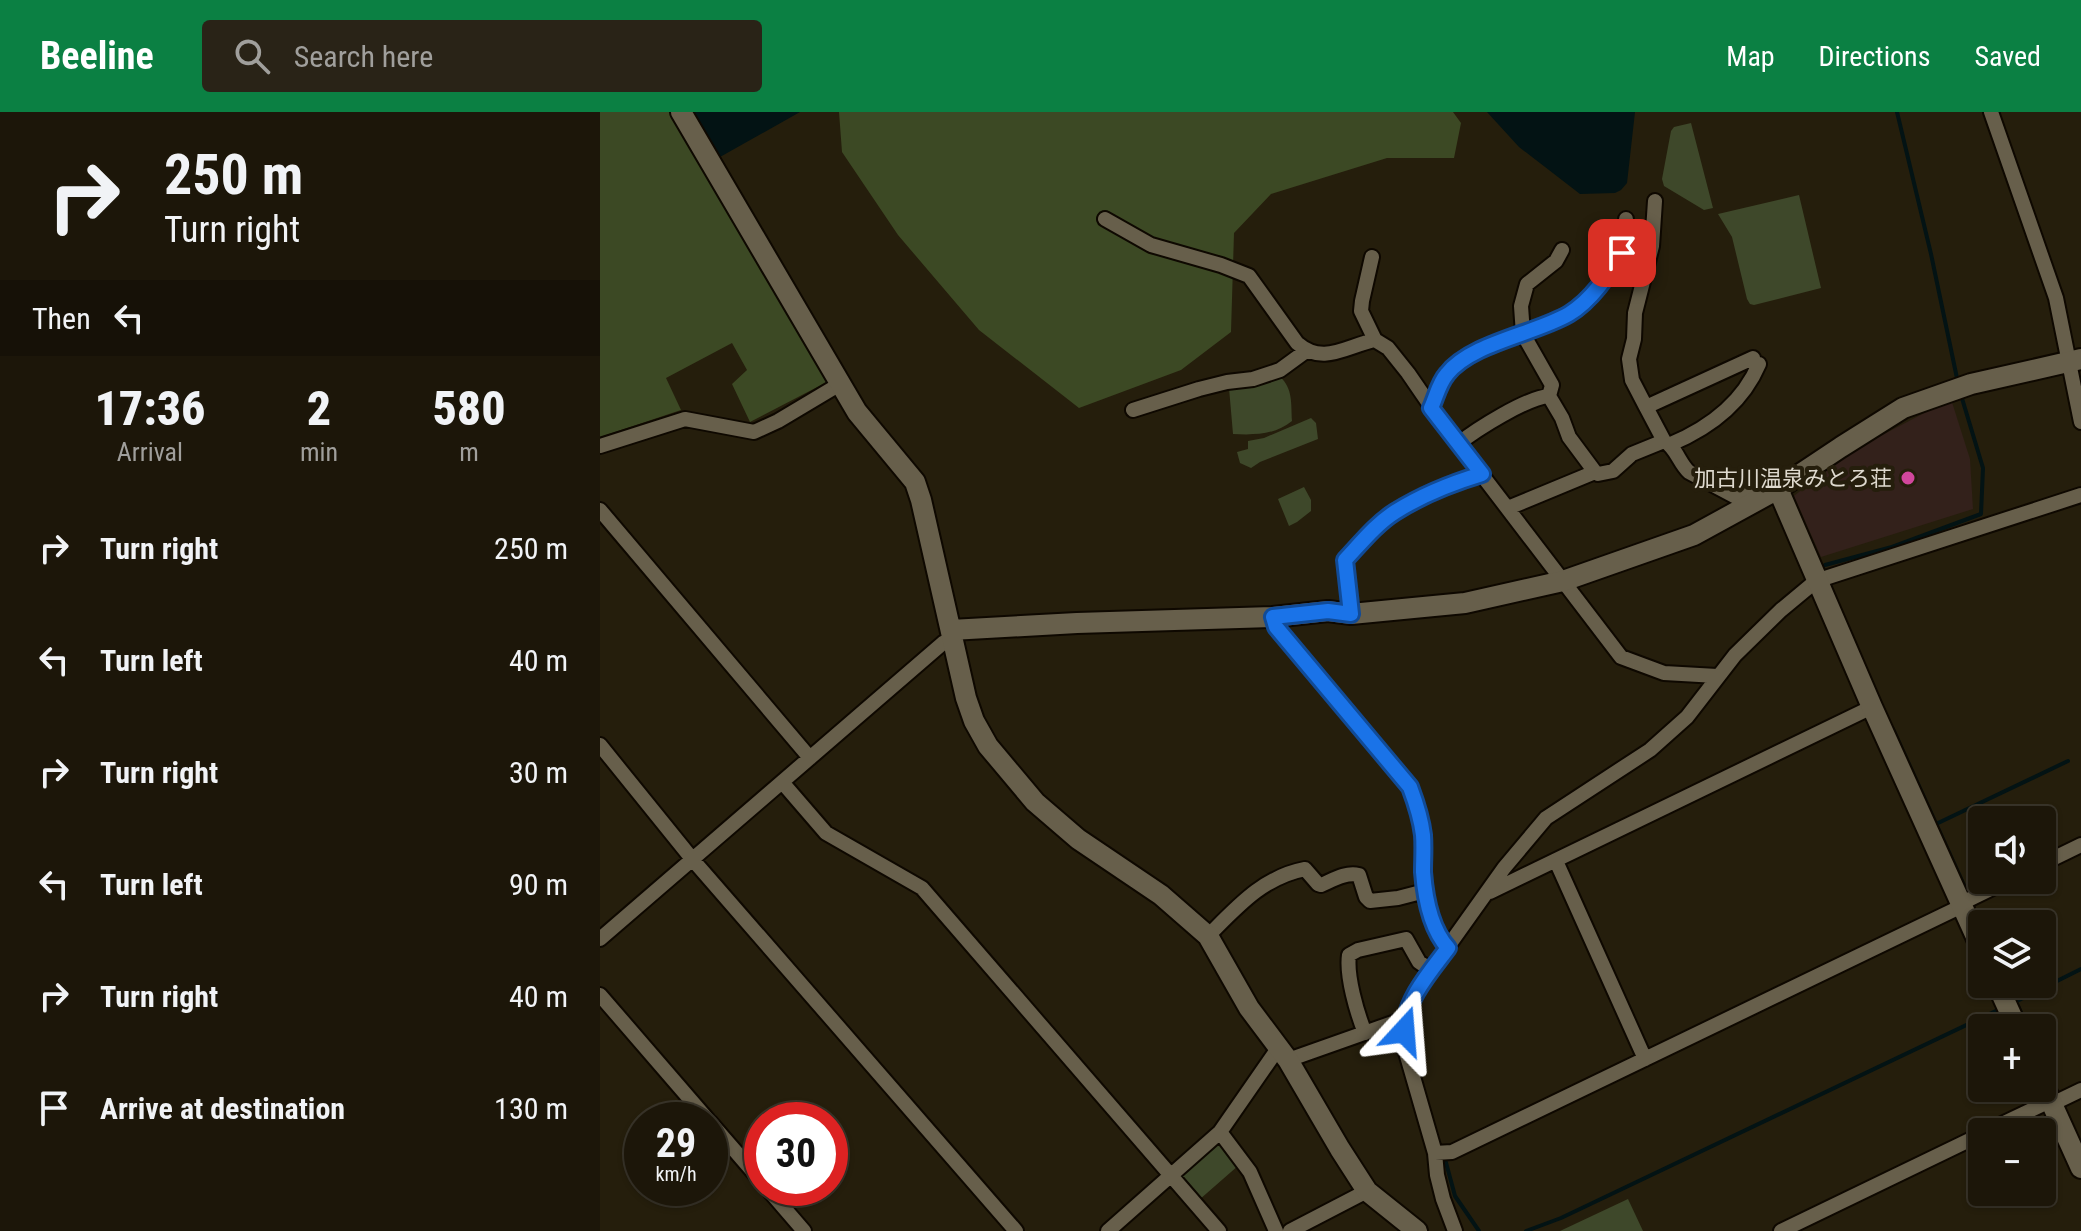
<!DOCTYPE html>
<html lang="en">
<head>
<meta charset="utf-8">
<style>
  body { margin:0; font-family:"Roboto Condensed","Noto Sans JP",sans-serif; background:#292317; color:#f1f3f6; height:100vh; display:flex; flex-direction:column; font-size:30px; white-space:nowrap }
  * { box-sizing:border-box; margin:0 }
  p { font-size:26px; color:#a09f9c }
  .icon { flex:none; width:44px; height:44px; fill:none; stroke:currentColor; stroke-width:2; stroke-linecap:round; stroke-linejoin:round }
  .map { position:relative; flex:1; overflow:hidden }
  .drawer { display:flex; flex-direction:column; background:#1c1609; width:600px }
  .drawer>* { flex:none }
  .banner { background:#1c1609; color:#f1f3f6; overflow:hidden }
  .buttons { position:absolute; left:1368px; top:694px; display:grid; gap:16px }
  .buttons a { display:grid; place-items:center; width:88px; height:88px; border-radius:8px; background:#1c1609; box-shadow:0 2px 6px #0004,0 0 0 2px #3a352a; font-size:40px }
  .speed { position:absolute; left:24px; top:990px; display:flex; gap:16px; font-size:40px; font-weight:700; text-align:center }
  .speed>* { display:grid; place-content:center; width:104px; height:104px; border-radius:50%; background:#1c1609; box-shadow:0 2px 6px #0004,0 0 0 2px #3a352a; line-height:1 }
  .speed small { font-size:20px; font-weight:400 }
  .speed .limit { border:12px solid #d22; background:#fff; color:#111 }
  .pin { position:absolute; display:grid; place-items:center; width:68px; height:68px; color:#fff; margin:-34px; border-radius:16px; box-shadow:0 4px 12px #0006 }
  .me { position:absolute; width:88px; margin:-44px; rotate:19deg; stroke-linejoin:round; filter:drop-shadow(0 0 6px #0008) }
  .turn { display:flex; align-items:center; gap:28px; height:168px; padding:0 32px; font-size:36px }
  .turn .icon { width:104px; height:104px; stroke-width:2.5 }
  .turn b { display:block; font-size:56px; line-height:68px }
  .then { display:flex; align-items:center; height:76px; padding:0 32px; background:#0003; gap:16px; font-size:30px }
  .eta { display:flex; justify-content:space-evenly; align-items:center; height:136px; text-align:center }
  .eta b { font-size:48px; font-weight:800; line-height:56px }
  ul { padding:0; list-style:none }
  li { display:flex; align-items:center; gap:24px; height:112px; padding:0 32px }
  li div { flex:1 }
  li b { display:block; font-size:30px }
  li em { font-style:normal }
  header { display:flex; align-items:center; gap:48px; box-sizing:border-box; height:112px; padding:0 40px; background:#0b8043; color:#fff }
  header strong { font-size:38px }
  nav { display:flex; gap:44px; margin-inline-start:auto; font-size:28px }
  .search { width:560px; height:72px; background:#292317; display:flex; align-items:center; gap:20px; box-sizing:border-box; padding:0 28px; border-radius:8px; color:#a09f9c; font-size:30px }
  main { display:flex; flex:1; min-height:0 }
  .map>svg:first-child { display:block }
  .commercial { fill:#33211b }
  .green { fill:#3e482a }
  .forest { fill:#3c4924 }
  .water { fill:#031314 }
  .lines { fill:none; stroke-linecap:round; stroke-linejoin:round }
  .stream { stroke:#031314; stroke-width:4 }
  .street-casing { stroke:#0e0800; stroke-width:18 }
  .secondary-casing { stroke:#0e0800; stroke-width:24 }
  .street { stroke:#675f4b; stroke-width:14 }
  .secondary { stroke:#675f4b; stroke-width:20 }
  .route-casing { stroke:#114b97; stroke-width:20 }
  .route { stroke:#1a73e8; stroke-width:14 }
  .hotel-dot { fill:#d1479c; stroke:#251e0c; stroke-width:3 }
  .labels { text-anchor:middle; stroke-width:8; stroke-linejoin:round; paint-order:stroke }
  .poi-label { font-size:22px; fill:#ded9ce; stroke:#251e0c; text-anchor:end }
</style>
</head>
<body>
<header>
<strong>Beeline</strong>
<div class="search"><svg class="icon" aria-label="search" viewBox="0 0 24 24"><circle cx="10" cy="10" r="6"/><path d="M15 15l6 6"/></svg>Search here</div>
<nav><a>Map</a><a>Directions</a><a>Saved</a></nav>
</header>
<main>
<section class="drawer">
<div class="banner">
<div class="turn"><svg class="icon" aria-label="right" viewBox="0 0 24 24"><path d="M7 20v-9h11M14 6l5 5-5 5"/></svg><div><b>250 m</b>Turn right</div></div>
<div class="then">Then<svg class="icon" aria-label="left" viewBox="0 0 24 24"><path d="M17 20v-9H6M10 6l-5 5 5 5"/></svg></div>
</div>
<div class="eta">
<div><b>17:36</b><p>Arrival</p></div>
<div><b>2</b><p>min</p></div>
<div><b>580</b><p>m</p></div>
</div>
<ul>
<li><svg class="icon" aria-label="right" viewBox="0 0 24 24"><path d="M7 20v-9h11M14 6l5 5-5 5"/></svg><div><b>Turn right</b></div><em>250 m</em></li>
<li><svg class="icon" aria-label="left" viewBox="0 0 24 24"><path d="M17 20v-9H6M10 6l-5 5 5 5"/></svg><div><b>Turn left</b></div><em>40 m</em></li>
<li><svg class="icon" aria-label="right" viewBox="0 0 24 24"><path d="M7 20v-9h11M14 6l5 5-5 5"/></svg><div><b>Turn right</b></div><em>30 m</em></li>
<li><svg class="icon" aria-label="left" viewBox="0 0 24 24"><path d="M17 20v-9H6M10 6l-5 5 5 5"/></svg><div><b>Turn left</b></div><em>90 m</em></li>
<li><svg class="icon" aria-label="right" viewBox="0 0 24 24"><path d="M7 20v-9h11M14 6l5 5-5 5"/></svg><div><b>Turn right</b></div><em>40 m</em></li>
<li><svg class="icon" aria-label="arrive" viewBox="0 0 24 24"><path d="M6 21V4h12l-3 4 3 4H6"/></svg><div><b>Arrive at destination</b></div><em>130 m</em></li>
</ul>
</section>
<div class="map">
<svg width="1481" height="1119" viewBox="0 0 1481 1119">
  <rect width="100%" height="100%" fill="#251e0c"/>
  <path class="commercial" d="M1351,287L1370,347L1373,397L1221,445L1194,384L1248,341Z"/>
  <path class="green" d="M1091,11L1113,96L1104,98L1064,74L1062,67L1071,19L1074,15Z
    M1199,83L1221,176L1154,193L1150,192L1147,187L1132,125L1118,102Z
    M680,265C693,276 691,292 692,309C675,323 654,323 633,322L629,276L651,275Z
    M711,306L716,311L718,327L660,350L651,356L640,351L637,340L648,337V329L664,326Z
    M704,375L711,388V399L697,410L689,414L678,387Z
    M616,1031L622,1032L639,1053L599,1088L585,1073L580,1062Z
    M1028,1087L1043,1119H960Z"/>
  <path class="forest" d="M0,0H69L227,270L150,310L132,272L147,258L132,231L66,266L81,298L0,325Z
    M239,0H853L861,11L854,46H787L671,82L634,121L631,220L581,258L479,296L379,218L298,123L242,40Z"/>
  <path class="water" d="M94,0H200L120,45L113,35Z
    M887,0H1035L1027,71L1021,78L1015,81L980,82L919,35Z"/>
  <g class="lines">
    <path class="stream" d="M1297,0L1331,142L1358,271
      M1225,453L1292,435L1381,402L1383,356L1361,283
      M1293,617L1368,782
      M1336,712L1468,649
      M1408,872L1428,916
      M1411,892L1481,857
      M1442,947L1451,967
      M840,1046L845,1047L855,1084L879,1119
      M926,1119L961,1106L1400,897"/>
    <defs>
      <path id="street" d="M1391,0L1456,186L1481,310
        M1055,89L1052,134L1035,201L1034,227L1029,247L1032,268L1046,295L1153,246
        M505,107L551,133L621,153L649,164L697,231C723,254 746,234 775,228
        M962,138L956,149L927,172L921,194L923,222L952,273L949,284L962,306L969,325L995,360L998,362L1013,359L1032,342L1064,329C1076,335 1079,351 1089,360L1138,386L1166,371L1178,377
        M772,145L762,189L761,199L775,228L788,236L808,261L843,312L1021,545L1064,561L1117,564
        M1046,295L1064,329
        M831,296C836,283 840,267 851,257C890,222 949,224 988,188C995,181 1000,172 1006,163C1022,138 1026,139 1026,107
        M533,298L599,277L627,270L653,267L680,258L706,239
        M858,332C877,317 926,286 949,284
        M1071,332C1109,316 1142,292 1159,252
        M0,334L85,307L154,320L178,309L240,272
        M908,396L995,360
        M0,398L210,646
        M751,502L745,448C761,431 776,412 795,400C822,382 852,371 882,362
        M673,505L676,515L810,675C816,691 821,706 823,723C824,735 822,748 823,760C825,786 830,817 848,836
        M0,633L93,748L416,1119
        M182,670L226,721L322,776L619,1119
        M956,749L1045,947
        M1442,752L1481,733
        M890,780L1272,595
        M608,824C637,795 663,765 705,757L718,772L721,773C733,768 745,760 759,763L766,785L770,789L798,786L825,779
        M0,827L343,531L352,527
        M0,883L108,1008
        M765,921C757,901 746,864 749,843L758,838L806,827L819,850L831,858
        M688,948L804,907
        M1452,992L1481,978
        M110,1010L162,1070
        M620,1020L650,1060L676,1119
        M1385,1020L1450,989
        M835,1041L852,1040L1362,794L1366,789L1409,768
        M167,1076L204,1119
        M508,1119L620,1020L679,935
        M690,1119L767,1079
        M855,1119L843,1087L837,1063L835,1041L805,937L804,907L812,889L827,864L904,756L946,706L1050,638L1087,605L1135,543L1181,498L1216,469L1481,383
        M1181,1119L1382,1022"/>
      <path id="secondary" d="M81,0L257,300L315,370L321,388L366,586L374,609L388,634L435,690L478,727L561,783L608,824L649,896L688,948L740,1037L767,1079L817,1119
        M1178,377L1272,595L1382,838
        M351,518L477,511L673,505L728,499L751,502L865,491L963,469L1094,423L1178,377L1241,335L1303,296L1371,272L1481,247
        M1397,872L1417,916
        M1442,970L1481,1056"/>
    </defs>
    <use href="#street" class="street-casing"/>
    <use href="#secondary" class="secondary-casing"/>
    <use href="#street" class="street"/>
    <use href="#secondary" class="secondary"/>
  </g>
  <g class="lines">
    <defs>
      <path id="route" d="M804,919C805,888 830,860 848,836C831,817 825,786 823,760C823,748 824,735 823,723C821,706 816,691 810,675L676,515L673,505L728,499L751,502L745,448C761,431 776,412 795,400C822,383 852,371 882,362L831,296C836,285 839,271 847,262C871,231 935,222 969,202C992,188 1008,163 1022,141"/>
    </defs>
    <use href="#route" class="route-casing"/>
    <use href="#route" class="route"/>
  </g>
  <circle class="hotel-dot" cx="1308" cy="366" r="8"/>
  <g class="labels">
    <g class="poi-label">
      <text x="1292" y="374">加古川温泉みとろ荘</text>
    </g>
  </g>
</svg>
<div class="buttons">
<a><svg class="icon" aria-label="sound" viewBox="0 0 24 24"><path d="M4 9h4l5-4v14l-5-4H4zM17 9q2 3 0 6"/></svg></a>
<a><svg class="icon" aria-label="layers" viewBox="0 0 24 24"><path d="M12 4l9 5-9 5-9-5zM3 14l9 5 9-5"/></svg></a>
<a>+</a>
<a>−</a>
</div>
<div class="speed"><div>29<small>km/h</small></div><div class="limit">30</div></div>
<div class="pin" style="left:1022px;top:141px;background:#d93025"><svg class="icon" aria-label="arrive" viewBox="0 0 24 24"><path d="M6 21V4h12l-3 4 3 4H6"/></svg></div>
<svg class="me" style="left:804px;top:919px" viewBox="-20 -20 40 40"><path d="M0-17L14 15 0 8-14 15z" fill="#1a73e8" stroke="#fff" stroke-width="4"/></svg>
</div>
</main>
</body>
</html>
